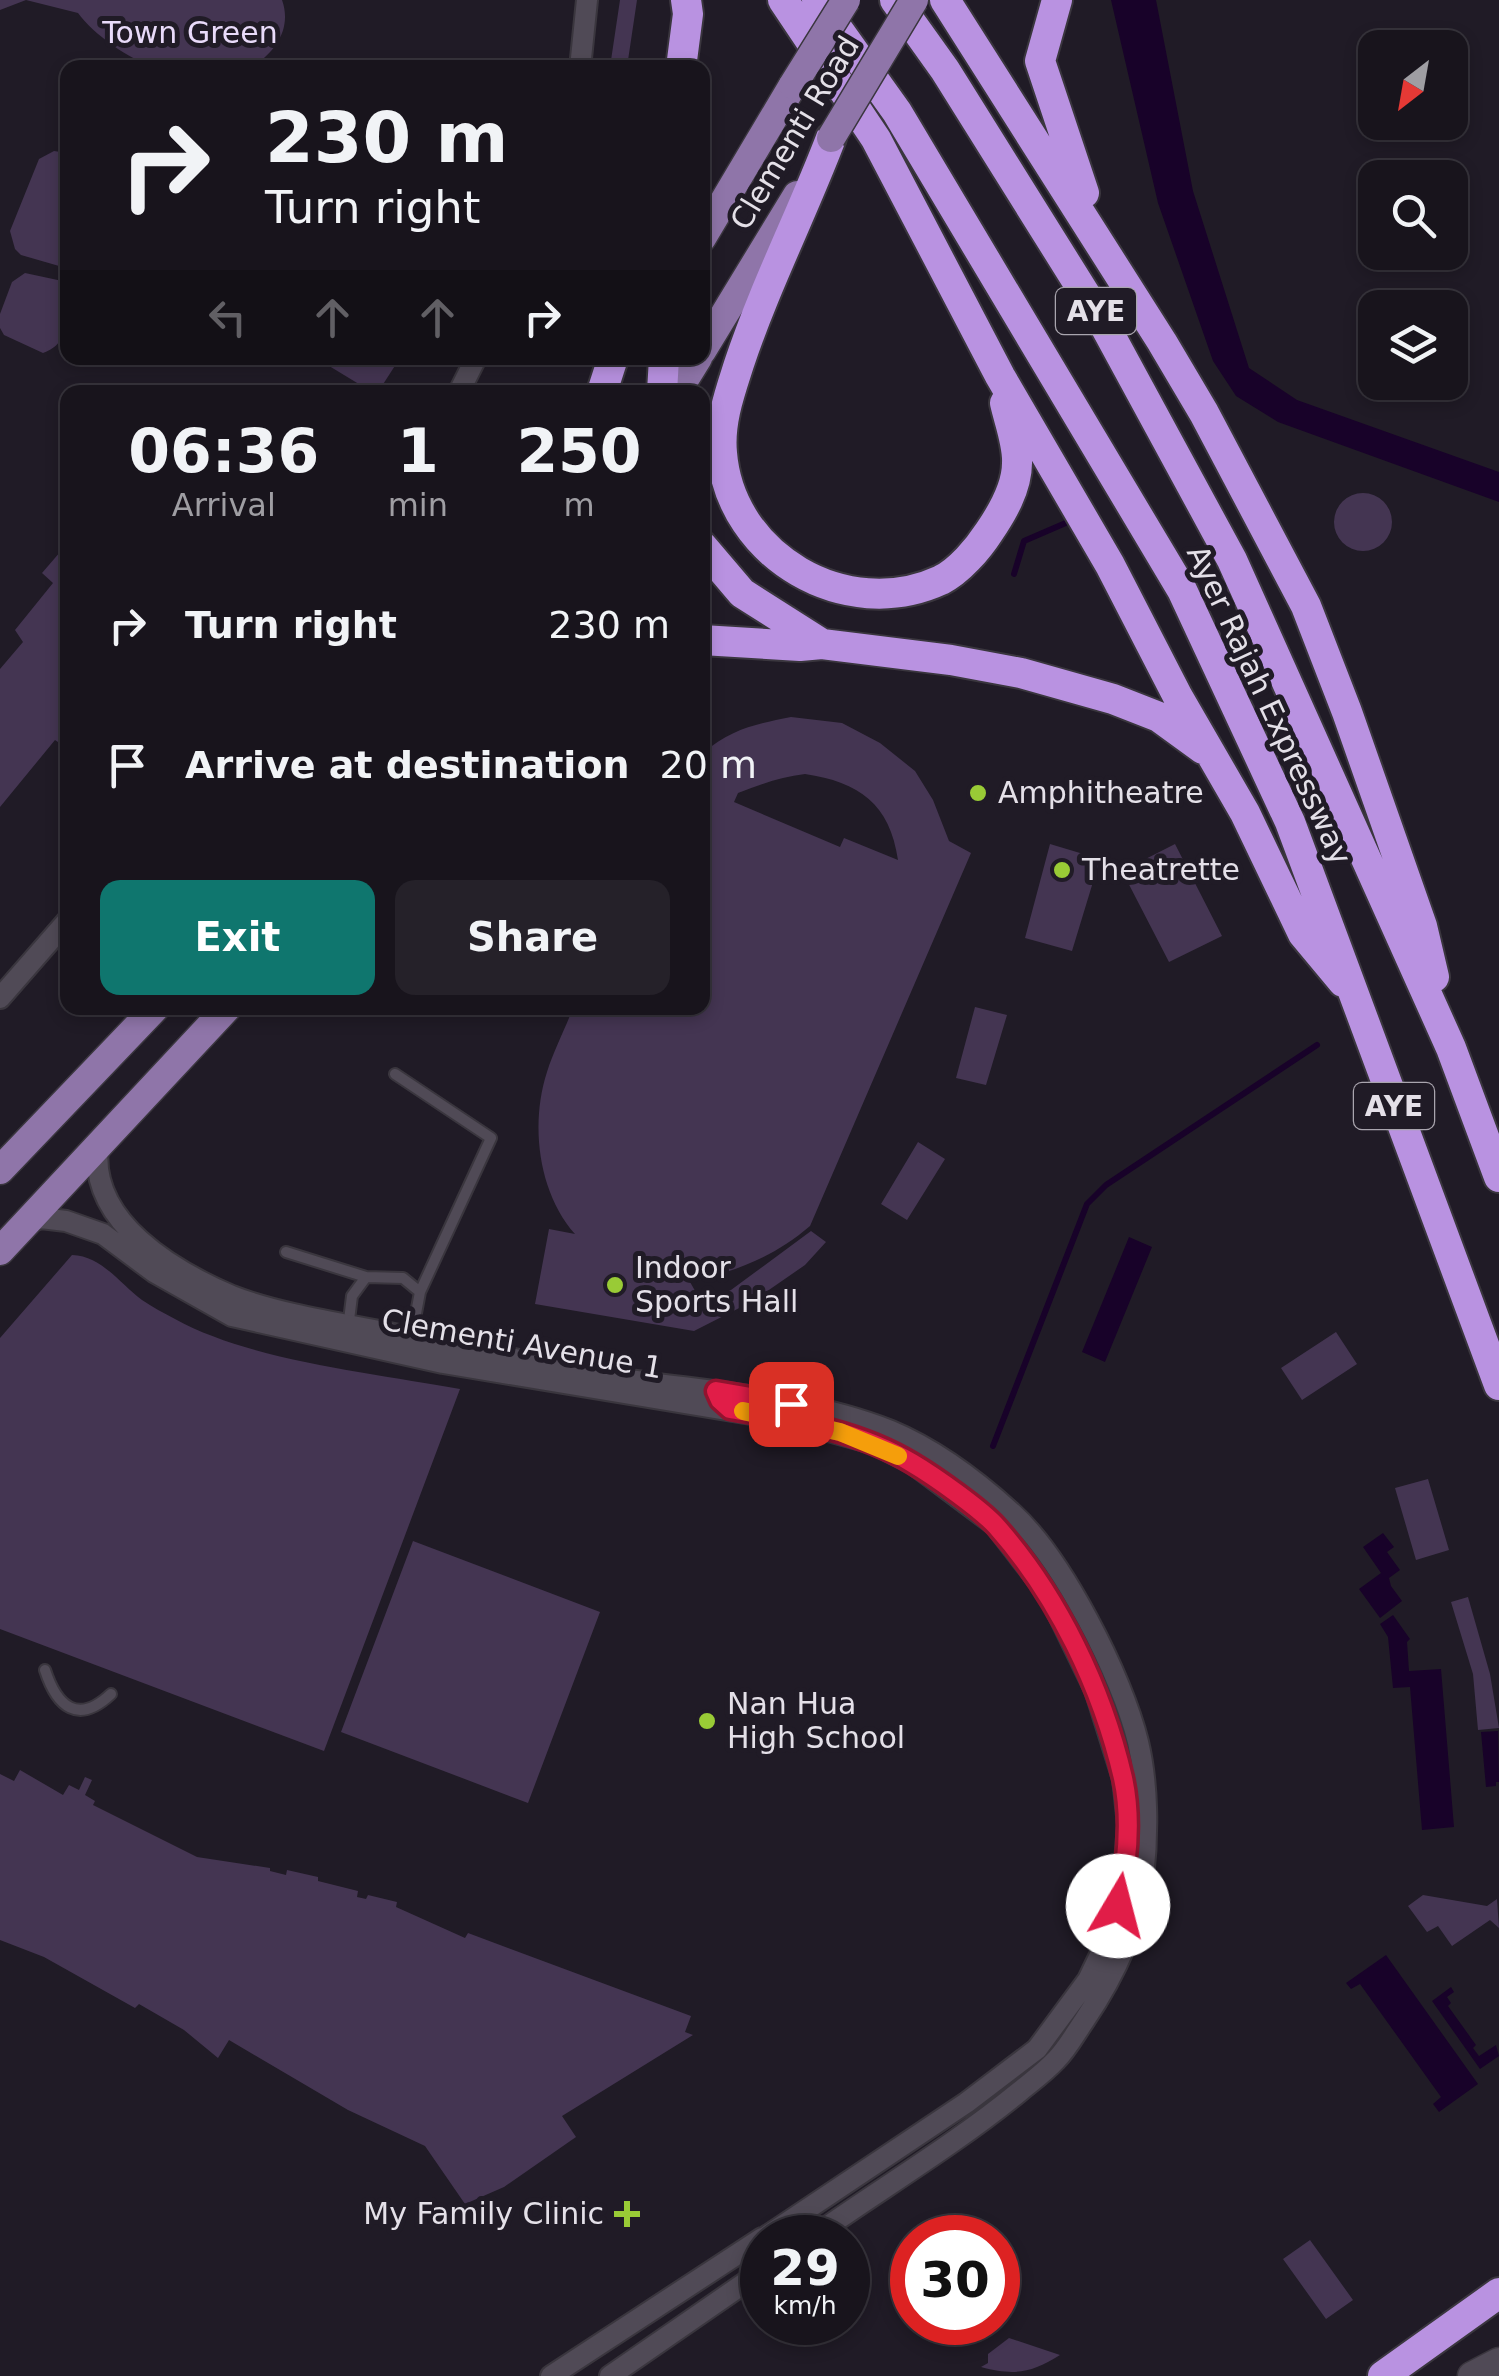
<!DOCTYPE html>
<html lang="en">
<head>
<meta charset="utf-8">
<style>
  body { margin:0; font-family:"DejaVu Sans",sans-serif; background:#252129; color:#f1f3f6; height:100vh; display:flex; flex-direction:column; font-size:38px; white-space:nowrap }
  * { box-sizing:border-box; margin:0 }
  p { font-size:32px; color:#9f9ea3 }
  .icon { flex:none; width:55px; height:55px; fill:none; stroke:currentColor; stroke-width:2; stroke-linecap:round; stroke-linejoin:round }
  .map { position:relative; flex:1; overflow:hidden }
  .panel { position:absolute; left:60px; top:385px; width:650px; height:630px; display:flex; flex-direction:column; background:#18141c; border-radius:20px; box-shadow:0 5px 15px #0003,0 0 0 2px #36333b }
  .panel>* { flex:none }
  .hud { position:absolute; left:60px; top:60px; width:650px; height:305px; border-radius:20px; box-shadow:0 5px 15px #0003,0 0 0 2px #36333b; background:#18141c; color:#f1f3f6; overflow:hidden }
  .needle { width:65px; rotate:211deg }
  .fabs { position:absolute; left:1358px; top:30px; display:grid; gap:20px }
  .fabs a { display:grid; place-items:center; width:110px; height:110px; border-radius:20px; background:#18141c; box-shadow:0 5px 15px #0003,0 0 0 2px #36333b; font-size:50px }
  .speed { position:absolute; left:740px; top:2215px; display:flex; gap:20px; font-size:50px; font-weight:700; text-align:center }
  .speed>* { display:grid; place-content:center; width:130px; height:130px; border-radius:50%; background:#18141c; box-shadow:0 5px 15px #0003,0 0 0 2px #36333b; line-height:1 }
  .speed small { font-size:25px; font-weight:400 }
  .speed .limit { border:15px solid #d22; background:#fff; color:#111 }
  .pin { position:absolute; display:grid; place-items:center; width:85px; height:85px; color:#fff; margin:-42px; border-radius:20px; box-shadow:0 5px 15px #0006 }
  .me { position:absolute; width:110px; margin:-55px; rotate:8deg; stroke-linejoin:round; filter:drop-shadow(0 0 8px #0008) }
  .turn { display:flex; align-items:center; gap:35px; height:210px; padding:0 40px; font-size:45px }
  .turn .icon { width:130px; height:130px; stroke-width:2.5 }
  .turn b { display:block; font-size:70px; line-height:85px }
  .lanes { display:flex; align-items:center; height:95px; padding:0 40px; background:#0003; justify-content:center; gap:50px; direction:ltr }
  .lanes .off { opacity:.35 }
  .eta { display:flex; justify-content:space-evenly; align-items:center; height:170px; text-align:center }
  .eta b { font-size:60px; font-weight:700; line-height:70px }
  .cta { display:flex; gap:20px; margin-top:auto; padding:20px 40px }
  .cta a { flex:1; height:115px; border-radius:20px; background:#0f766e; color:#fff; font-size:40px; font-weight:700; line-height:115px; text-align:center }
  .cta a+a { background:#252129; color:#f1f3f6 }
  ul { padding:0; list-style:none }
  li { display:flex; align-items:center; gap:30px; height:140px; padding:0 40px }
  li div { flex:1 }
  li b { display:block; font-size:38px }
  li em { font-style:normal }
  .map>svg:first-child { display:block }
  .green { fill:#443552; fill-rule:evenodd }
  .water { fill:#180229 }
  .lines { fill:none; stroke-linecap:round; stroke-linejoin:round }
  .stream { stroke:#180229; stroke-width:6 }
  .service-casing { stroke:#3a363e; stroke-width:14 }
  .minor-casing { stroke:#3a363e; stroke-width:24 }
  .secondary-casing { stroke:#3a363e; stroke-width:31 }
  .primary-casing { stroke:#3a363e; stroke-width:31 }
  .motorway-casing { stroke:#3a363e; stroke-width:34 }
  .service { stroke:#504a56; stroke-width:10 }
  .minor { stroke:#504a56; stroke-width:20 }
  .secondary { stroke:#504a56; stroke-width:28 }
  .primary { stroke:#8f75a9; stroke-width:28 }
  .motorway { stroke:#b992e1; stroke-width:30 }
  .primary-bridge-casing { stroke:#3a363e; stroke-width:31; stroke-linecap:butt }
  .primary-bridge { stroke:#8f75a9; stroke-width:28 }
  .route-casing { stroke:#92132f; stroke-width:25 }
  .route { stroke:#e11d48; stroke-width:18 }
  .slow { stroke:#f59e0b; stroke-width:18 }
  .poi-dot { fill:#99cb36; stroke:#201b26; stroke-width:4 }
  .labels { text-anchor:middle; stroke-width:10; stroke-linejoin:round; paint-order:stroke }
  .shield { fill:#201b26; stroke:#a9a5ae; stroke-width:2.5 }
  .shield-label { font-size:28px; font-weight:bold; fill:#e4e0e8 }
  .park-label { font-size:30px; fill:#e9dbfa; stroke:#201b26 }
  .street-label { font-size:30px; fill:#e4e0e8; stroke:#201b26 }
  .poi-label { font-size:30px; fill:#e4e0e8; stroke:#201b26; text-anchor:start }
</style>
</head>
<body>
<div class="map">
<svg width="1499" height="2376" viewBox="0 0 1499 2376">
  <rect width="100%" height="100%" fill="#201b26"/>
  <path class="green" d="M0,0H282C292,28 276,52 252,67C227,68 179,73 156,67C132,62 92,33 78,13L26,0L0,10Z
    M620,0H637L627,67H610Z
    M54,151L67,153L66,268L21,255L15,249L10,231L39,159Z
    M25,273L67,282C68,309 73,343 43,353L4,335L0,328V314L12,282Z
    M316,358H400L378,392H372Z
    M1334 522a29 29 0 1 1 58 0a29 29 0 1 1-58 0Z
    M67,544V741L64,746L55,740L0,807V669L23,642L15,630L53,583L42,573Z
    M791,717L842,723L880,743L915,771L933,800L949,841L971,853L810,1226C774,1257 736,1271 690,1282L698,1296L695,1306L731,1290L811,1231L826,1242L805,1265L753,1301L694,1331L535,1304L549,1229L575,1234C538,1192 530,1124 547,1072C554,1050 565,1029 573,1008H702L703,753C731,729 756,724 791,717ZM805,774C859,782 890,804 898,860L844,838L840,847L734,802L738,793C761,784 781,777 805,774Z
    M1050,844L1100,859L1072,951L1025,938Z
    M1175,844L1222,936L1169,962L1122,871Z
    M975,1007L1007,1015L986,1085L956,1078Z
    M918,1142L945,1159L907,1220L881,1204Z
    M72,1255C102,1256 119,1283 142,1300C152,1307 164,1313 175,1319C251,1361 374,1373 460,1389L324,1751L0,1629V1338Z
    M1336,1332L1357,1364L1302,1400L1281,1368Z
    M1428,1479L1449,1550L1416,1560L1395,1488Z
    M413,1541L600,1612L528,1803L341,1732Z
    M1468,1597L1490,1674L1499,1728L1478,1730L1473,1674L1451,1602Z
    M20,1770L63,1795L69,1785L79,1790L85,1777L92,1780L85,1795L95,1801L93,1805L197,1857L270,1868V1871L286,1875L287,1870L318,1877V1881L358,1891L357,1897L366,1899L368,1895L397,1902L396,1907L465,1938L468,1933L691,2016L685,2032L693,2035L562,2116L576,2137L504,2187L465,2204L425,2146L348,2110L229,2040L218,2058L184,2030L139,2004L135,2008L44,1957L0,1940V1774L14,1781Z
    M1423,1895L1487,1906L1497,1899L1499,1928L1490,1920L1452,1946L1438,1926L1427,1932L1408,1906Z
    M1310,2240L1353,2300L1326,2319L1283,2259Z
    M1009,2338L1060,2355C1031,2373 1015,2376 981,2367L988,2363V2354Z"/>
  <path class="water" d="M1111,0H1156L1193,191L1249,368L1297,400L1499,472V502L1278,422L1236,396L1213,361L1158,203Z
    M1129,1237L1152,1247L1105,1362L1082,1352Z
    M1383,1533L1394,1547L1387,1552L1400,1570L1389,1578L1391,1586L1402,1601L1380,1618L1359,1589L1381,1573L1363,1547Z
    M1393,1615L1410,1639L1407,1642L1409,1671L1441,1669L1454,1827L1422,1830L1410,1687L1393,1688L1388,1637L1380,1624Z
    M1498,1731L1499,1782H1496V1786L1486,1787L1481,1732Z
    M1386,1955L1478,2084L1439,2112L1433,2104L1441,2097L1360,1984L1351,1989L1346,1983Z
    M1451,1987L1454,1992L1447,1997L1451,2003L1448,2006L1476,2045L1473,2048L1479,2056L1496,2045L1499,2056L1480,2069L1432,2001Z"/>
  <g class="lines">
    <path class="stream" d="M1014,574L1024,541L1068,522
      M993,1446L1087,1204L1106,1185L1317,1045"/>
    <defs>
      <path id="service" d="M395,1074L491,1138L420,1292
        M286,1252L366,1277
        M348,1328L352,1296L366,1277L403,1278L420,1292L411,1340
        M45,1670C57,1707 78,1725 111,1694"/>
      <path id="minor" d="M580,68L587,0
        M459,392L476,358
        M0,998L68,920
        M98,1147C89,1222 173,1271 232,1296C275,1313 338,1323 384,1332C457,1346 530,1364 604,1376C700,1392 800,1395 891,1431C934,1449 978,1482 1012,1513C1062,1558 1122,1676 1138,1742C1148,1784 1148,1835 1143,1878C1137,1930 1113,1978 1084,2021C1075,2034 1067,2049 1056,2060C1045,2072 1031,2082 1019,2092C953,2146 880,2189 811,2238
        M26,1223L41,1218L66,1221L103,1234L154,1272L232,1316L443,1363L788,1420L872,1443L912,1463L995,1525L1049,1595L1095,1690L1123,1779L1128,1825L1123,1885L1113,1928L1088,1980L1037,2049L966,2103L764,2238
        M551,2376L762,2238
        M610,2376L762,2271"/>
      <path id="secondary" d="M1472,2376L1499,2362"/>
      <path id="primary" d="M702,238L793,85
        M702,351L797,195
        M677,392L698,358
        M0,1170L155,1008
        M0,1251L227,1008"/>
      <path id="motorway" d="M783,0L876,139L1000,376L1110,565L1178,697L1245,813L1303,934L1343,982
        M817,0L897,112L1182,590L1290,822L1499,1385
        M895,0L945,70L1105,326L1232,560L1451,1048L1499,1177
        M945,0L1162,342L1204,413L1306,606L1347,712L1422,926L1434,977
        M1057,0L1040,61L1084,193
        M681,68L688,14L686,0
        M831,138C802,214 765,286 739,364C730,392 719,422 722,453C730,556 846,624 941,580C959,571 978,549 989,532C1002,513 1017,488 1017,463C1018,444 1009,421 1005,403
        M602,392L613,358
        M662,392L664,358
        M702,546L742,593L822,644
        M702,640L800,646L822,644L951,660L1021,673L1113,699L1159,717L1203,749
        M1383,2376L1499,2293"/>
    </defs>
    <use href="#service" class="service-casing"/>
    <use href="#minor" class="minor-casing"/>
    <use href="#secondary" class="secondary-casing"/>
    <use href="#primary" class="primary-casing"/>
    <use href="#motorway" class="motorway-casing"/>
    <use href="#service" class="service"/>
    <use href="#minor" class="minor"/>
    <use href="#secondary" class="secondary"/>
    <use href="#primary" class="primary"/>
    <use href="#motorway" class="motorway"/>
    <defs>
      <path id="primary-bridge" d="M793,85L846,0
        M831,138L914,0"/>
    </defs>
    <use href="#primary-bridge" class="primary-bridge-casing"/>
    <use href="#primary-bridge" class="primary-bridge"/>
  </g>
  <g class="lines">
    <defs>
      <path id="route" d="M791,1404L716,1391L720,1400L730,1409C791,1420 858,1430 912,1463C934,1476 981,1509 997,1527C1058,1596 1102,1688 1123,1778C1132,1819 1127,1866 1118,1906"/>
    </defs>
    <use href="#route" class="route-casing"/>
    <use href="#route" class="route"/>
    <path class="slow" d="M743,1411L840,1432L898,1456"/>
  </g>
  <g class="poi-dot">
    <circle cx="978" cy="793" r="10"/>
    <circle cx="1062" cy="870" r="10"/>
    <circle cx="615" cy="1285" r="10"/>
    <circle cx="707" cy="1721" r="10"/>
    <path d="M622 2199h10v10h10v10h-10v10h-10v-10h-10v-10h10z"/>
  </g>
  <g class="labels">
    <g class="shield">
      <rect x="1056" y="288" width="80" height="46" rx="8"/>
      <rect x="1354" y="1083" width="80" height="46" rx="8"/>
    </g>
    <g class="shield-label">
      <text x="1096" y="321">AYE</text>
      <text x="1394" y="1116">AYE</text>
    </g>
    <g class="park-label">
      <text x="190" y="43">Town Green</text>
    </g>
    <g class="street-label">
      <text transform="translate(795 133) rotate(-59)" y="10">Clementi Road</text>
      <text transform="translate(1269 705) rotate(65)" y="10">Ayer Rajah Expressway</text>
      <text transform="translate(522 1344) rotate(10)" y="10">Clementi Avenue 1</text>
    </g>
    <g class="poi-label">
      <text x="998" y="803">Amphitheatre</text>
      <text x="1082" y="880">Theatrette</text>
      <text x="635" y="1278">Indoor<tspan x="635" dy="34">Sports Hall</tspan></text>
      <text x="727" y="1714">Nan Hua<tspan x="727" dy="34">High School</tspan></text>
      <text x="604" y="2224" text-anchor="end">My Family Clinic</text>
    </g>
  </g>
</svg>
<div class="fabs">
<a><svg class="needle" viewBox="-14 -14 28 28"><path d="M0-13l5 13h-10z" fill="#e53935"/><path d="M0 13l5-13h-10z" fill="#9f9ea3"/></svg></a>
<a><svg class="icon" aria-label="search" viewBox="0 0 24 24"><circle cx="10" cy="10" r="6"/><path d="M15 15l6 6"/></svg></a>
<a><svg class="icon" aria-label="layers" viewBox="0 0 24 24"><path d="M12 4l9 5-9 5-9-5zM3 14l9 5 9-5"/></svg></a>
</div>
<div class="speed"><div>29<small>km/h</small></div><div class="limit">30</div></div>
<div class="pin" style="left:791px;top:1404px;background:#d93025"><svg class="icon" aria-label="arrive" viewBox="0 0 24 24"><path d="M6 21V4h12l-3 4 3 4H6"/></svg></div>
<svg class="me" style="left:1118px;top:1906px" viewBox="-20 -20 40 40"><circle r="19" fill="#fff"/><path d="M0-13L10 11 0 6-10 11z" fill="#e11d48"/></svg>
<div class="hud">
<div class="turn"><svg class="icon" aria-label="right" viewBox="0 0 24 24"><path d="M7 20v-9h11M14 6l5 5-5 5"/></svg><div><b>230 m</b>Turn right</div></div>
<div class="lanes"><svg class="icon off" aria-label="left" viewBox="0 0 24 24"><path d="M17 20v-9H6M10 6l-5 5 5 5"/></svg><svg class="icon off" aria-label="ahead" viewBox="0 0 24 24"><path d="M12 20V5M6 11l6-6 6 6"/></svg><svg class="icon off" aria-label="ahead" viewBox="0 0 24 24"><path d="M12 20V5M6 11l6-6 6 6"/></svg><svg class="icon" aria-label="right" viewBox="0 0 24 24"><path d="M7 20v-9h11M14 6l5 5-5 5"/></svg></div>
</div>
<section class="panel">
<div class="eta">
<div><b>06:36</b><p>Arrival</p></div>
<div><b>1</b><p>min</p></div>
<div><b>250</b><p>m</p></div>
</div>
<ul>
<li><svg class="icon" aria-label="right" viewBox="0 0 24 24"><path d="M7 20v-9h11M14 6l5 5-5 5"/></svg><div><b>Turn right</b></div><em>230 m</em></li>
<li><svg class="icon" aria-label="arrive" viewBox="0 0 24 24"><path d="M6 21V4h12l-3 4 3 4H6"/></svg><div><b>Arrive at destination</b></div><em>20 m</em></li>
</ul>
<div class="cta"><a>Exit</a><a>Share</a></div>
</section>
</div>
</body>
</html>
